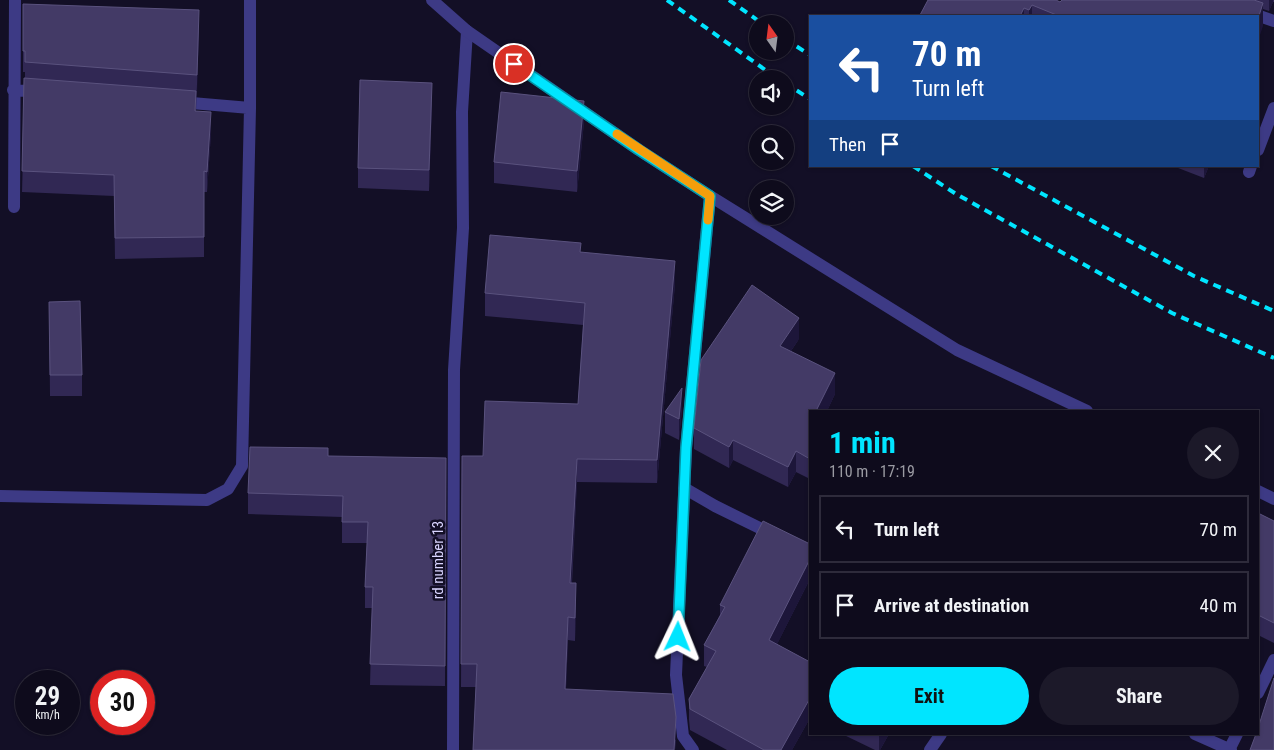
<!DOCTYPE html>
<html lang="en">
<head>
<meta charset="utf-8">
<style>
  body { margin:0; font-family:"Roboto Condensed",sans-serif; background:#1c1929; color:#f1f3f6; height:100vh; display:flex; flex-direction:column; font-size:19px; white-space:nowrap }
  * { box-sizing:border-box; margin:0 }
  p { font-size:16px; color:#9b9ba3 }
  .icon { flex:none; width:28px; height:28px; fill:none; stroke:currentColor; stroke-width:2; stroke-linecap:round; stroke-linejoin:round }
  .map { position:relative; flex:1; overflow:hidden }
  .details { position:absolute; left:809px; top:410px; width:450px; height:325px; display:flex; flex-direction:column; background:#0e0b1c; border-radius:0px; box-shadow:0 1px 4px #0004,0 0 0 1px #2e2b3b }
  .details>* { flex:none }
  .hud { position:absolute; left:809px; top:15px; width:450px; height:152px; border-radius:0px; box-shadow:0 1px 4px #0004,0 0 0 1px #2e2b3b; background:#1a4fa0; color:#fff; overflow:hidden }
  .needle { width:32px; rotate:346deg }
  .buttons { position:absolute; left:749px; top:15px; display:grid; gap:10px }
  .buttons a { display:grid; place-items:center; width:45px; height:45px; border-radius:50%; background:#0e0b1c; box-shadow:0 1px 4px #0004,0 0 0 1px #2e2b3b; font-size:25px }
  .speed { position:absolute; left:15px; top:670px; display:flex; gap:10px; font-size:25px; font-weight:700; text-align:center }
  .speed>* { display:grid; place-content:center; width:65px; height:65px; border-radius:50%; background:#0e0b1c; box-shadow:0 1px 4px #0004,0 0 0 1px #2e2b3b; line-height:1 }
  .speed small { font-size:12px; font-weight:400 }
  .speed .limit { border:8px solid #d22; background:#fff; color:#111 }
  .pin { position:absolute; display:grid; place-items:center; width:42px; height:42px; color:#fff; margin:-21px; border:2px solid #fff; border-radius:50%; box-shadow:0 1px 5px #0007 }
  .me { position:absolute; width:55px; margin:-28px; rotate:2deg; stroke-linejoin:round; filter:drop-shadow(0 0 4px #0008) }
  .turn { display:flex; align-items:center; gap:18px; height:105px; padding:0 20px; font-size:22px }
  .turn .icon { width:65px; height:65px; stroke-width:2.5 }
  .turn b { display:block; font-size:35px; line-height:42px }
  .then { display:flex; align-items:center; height:48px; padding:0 20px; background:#0003; gap:10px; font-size:19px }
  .round { display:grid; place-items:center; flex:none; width:52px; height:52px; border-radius:26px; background:#1c1929 }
  .headline { display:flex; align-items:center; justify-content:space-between; height:85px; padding:0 20px }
  h1 { font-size:30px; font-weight:700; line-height:38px; color:#00e5ff }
  .primary-button { display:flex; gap:10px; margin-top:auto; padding:10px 20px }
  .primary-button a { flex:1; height:58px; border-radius:30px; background:#00e5ff; color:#111; font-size:20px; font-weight:700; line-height:58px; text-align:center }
  .primary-button a+a { background:#1c1929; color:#f1f3f6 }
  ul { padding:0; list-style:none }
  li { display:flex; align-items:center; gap:15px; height:68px; margin:0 10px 8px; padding:0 10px; border:2px solid #2e2b3b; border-radius:0px }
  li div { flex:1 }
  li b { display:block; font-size:19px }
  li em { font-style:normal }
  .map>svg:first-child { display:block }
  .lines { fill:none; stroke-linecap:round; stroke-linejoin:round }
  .minor { stroke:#3d3a85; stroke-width:12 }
  .tertiary { stroke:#3d3a85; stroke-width:12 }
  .rail { stroke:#00e5ff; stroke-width:4; stroke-dasharray:8 6; stroke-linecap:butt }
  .wall { fill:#312854 }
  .shaded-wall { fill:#1d163a }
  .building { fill:#433a66; stroke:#5a527e }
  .route-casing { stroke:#0095a6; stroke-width:12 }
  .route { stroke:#00e5ff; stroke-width:9 }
  .slow { stroke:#f59e0b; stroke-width:9 }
  .labels { text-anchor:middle; stroke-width:5; stroke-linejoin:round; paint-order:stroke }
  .street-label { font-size:15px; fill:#d9d4ff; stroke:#130f26 }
</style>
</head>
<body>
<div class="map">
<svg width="1274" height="750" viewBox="0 0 1274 750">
  <rect width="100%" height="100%" fill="#130f26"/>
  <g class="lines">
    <path class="minor" d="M1248,12L1274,21
      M13,90L41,92
      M180,102L250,108
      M1258,150L1274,108
      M1249,172L1251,166
      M14,207L15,0
      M684,488L715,506L774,535
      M0,496L207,500L228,489L242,466L250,108V0
      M1258,693L1274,660
      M1195,734L1231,750
      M453,750L454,370L463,228L462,112L467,31
      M693,750L683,736L676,675L686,449L710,196
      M930,750L941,734
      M1229,750L1237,734"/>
    <path class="tertiary" d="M432,0L467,31L639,150L710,196L957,350L1087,411
      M1258,491L1274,499"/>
    <path class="rail" d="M667,0L778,79
      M729,0L763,24
      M785,39L810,55
      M785,83L810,99
      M913,166L956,194L1172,313L1274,358
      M991,166L1194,276L1274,311"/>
  </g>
  <path class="wall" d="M1062,0H1274V2H1273L1269,11L1263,9V26L1258,16H920V15L1057,1L1060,2Z
    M23,4L199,31L196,111L211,133L207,192H204V257L115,259L114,196L22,192L25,78V72H23Z
    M432,103L429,191L358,188V168Z
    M584,122L577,192L494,183V162Z
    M1173,166H1209L1204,178Z
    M581,252L675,284L657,483L577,482L572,583L576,606L575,641L568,640L566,689L676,740L675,750H473L476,687H461L462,456H483L578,404L583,325L485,316V293Z
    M49,302L82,375V396H50Z
    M799,339L791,351L835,394L827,411H810V479L796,472L788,487L733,460L729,468L694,449V428Z
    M682,408L679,440L665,433V412Z
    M328,456L446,458L445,686L370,685L372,608H365V587L367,543H342V517L248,514V493Z
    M1258,513L1274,521V643L1258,635Z
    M810,544V579L777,644L810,718L792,750H727L690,730L689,720V699L707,667L704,666V645L720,615V605Z
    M842,734H889L880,750H875Z"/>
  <path class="shaded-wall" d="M1269,0H1273V2L1269,11Z
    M1263,3V26L1258,41V19Z
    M1032,5V16H1029V10Z
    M1024,8V16H1020Z
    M199,10V31L197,96V75Z
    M432,83V103L429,191V170Z
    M584,101V122L577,192V171Z
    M211,112V133L207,192V172Z
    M1204,166H1209L1204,178Z
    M675,261V284L657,483V460Z
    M799,318V339L780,367V346Z
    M835,373V394L827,411H816Z
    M682,388V408L679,440V419Z
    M733,440V460L729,468V447Z
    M796,451V472L788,487V467Z
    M577,459V482L570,606V583Z
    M810,559V579L769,660V640Z
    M576,583V606L575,641V618Z
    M568,617V640L565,712V689Z
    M810,698V718L792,750H781Z
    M676,717L675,750H674Z
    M879,734H889L880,750H879Z"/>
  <path class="building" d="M928,0H1056L1060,2L1062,0H1254L1263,3L1258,19V16H1059L1032,5L1029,10L1024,8L1020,16H924L920,15Z
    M23,4L199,10L197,75L25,62V51H23Z
    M24,78L196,91L195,111L211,112L207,172L204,171V237L115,238L114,175L22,171Z
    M360,80L432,83L429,170L358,168Z
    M501,92L584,101L577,171L494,162Z
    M490,235L581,243L580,252L675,261L657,460L577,459L570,583H576L575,618L568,617L565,689L673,694L676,717L674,750H473L477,664H461L462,456H483L485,401L578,404L585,303L485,293Z
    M752,285L799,318L780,346L835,373L816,411H810V459L796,451L788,467L733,440L729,447L694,428L701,360Z
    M80,301L82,375H50L49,302Z
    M682,388L679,419L665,412Z
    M250,447L328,448V456L446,458L445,666L370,664L373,587H365L368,522H342L343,496L248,493Z
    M1258,513L1274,521V623L1258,615Z
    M763,521L810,544V559L769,640L810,662V698L781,750H764L690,709L689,699L716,651L704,645L725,607L720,605Z
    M1274,678V750H1250L1256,734H1258V728Z"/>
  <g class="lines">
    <defs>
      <path id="route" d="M514,64L639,150L710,196L686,448L678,637"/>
    </defs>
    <use href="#route" class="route-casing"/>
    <use href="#route" class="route"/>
    <path class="slow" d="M617,134L710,196L708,220"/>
  </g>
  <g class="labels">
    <g class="street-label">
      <text transform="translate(438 560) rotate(-90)" y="5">rd number 13</text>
    </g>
  </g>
</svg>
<div class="buttons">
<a><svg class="needle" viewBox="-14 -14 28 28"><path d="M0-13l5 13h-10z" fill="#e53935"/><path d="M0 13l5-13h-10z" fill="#9b9ba3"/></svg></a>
<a><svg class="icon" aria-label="sound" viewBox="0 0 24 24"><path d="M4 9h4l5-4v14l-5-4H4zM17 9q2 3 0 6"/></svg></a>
<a><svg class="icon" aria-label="search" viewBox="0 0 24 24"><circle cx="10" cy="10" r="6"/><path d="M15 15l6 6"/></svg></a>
<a><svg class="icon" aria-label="layers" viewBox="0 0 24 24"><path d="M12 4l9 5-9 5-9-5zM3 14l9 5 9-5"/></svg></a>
</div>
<div class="speed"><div>29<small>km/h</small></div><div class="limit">30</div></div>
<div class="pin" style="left:514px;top:64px;background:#d93025"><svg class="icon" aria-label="arrive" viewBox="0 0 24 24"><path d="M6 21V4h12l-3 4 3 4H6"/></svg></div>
<svg class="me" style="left:678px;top:637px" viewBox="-20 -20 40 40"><path d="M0-17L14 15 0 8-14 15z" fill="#00e5ff" stroke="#fff" stroke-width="4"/></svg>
<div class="hud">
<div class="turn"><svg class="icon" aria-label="left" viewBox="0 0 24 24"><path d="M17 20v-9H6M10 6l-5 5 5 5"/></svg><div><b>70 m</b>Turn left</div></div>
<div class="then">Then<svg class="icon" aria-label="arrive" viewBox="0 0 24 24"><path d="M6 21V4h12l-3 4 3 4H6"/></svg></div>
</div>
<section class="details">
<div class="headline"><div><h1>1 min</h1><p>110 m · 17:19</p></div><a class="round"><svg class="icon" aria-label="close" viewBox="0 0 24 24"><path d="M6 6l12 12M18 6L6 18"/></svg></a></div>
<ul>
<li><svg class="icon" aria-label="left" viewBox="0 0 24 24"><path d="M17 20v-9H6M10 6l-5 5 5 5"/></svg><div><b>Turn left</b></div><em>70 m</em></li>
<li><svg class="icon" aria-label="arrive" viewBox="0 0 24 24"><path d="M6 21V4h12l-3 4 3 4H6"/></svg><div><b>Arrive at destination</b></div><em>40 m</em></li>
</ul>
<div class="primary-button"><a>Exit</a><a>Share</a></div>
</section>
</div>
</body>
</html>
